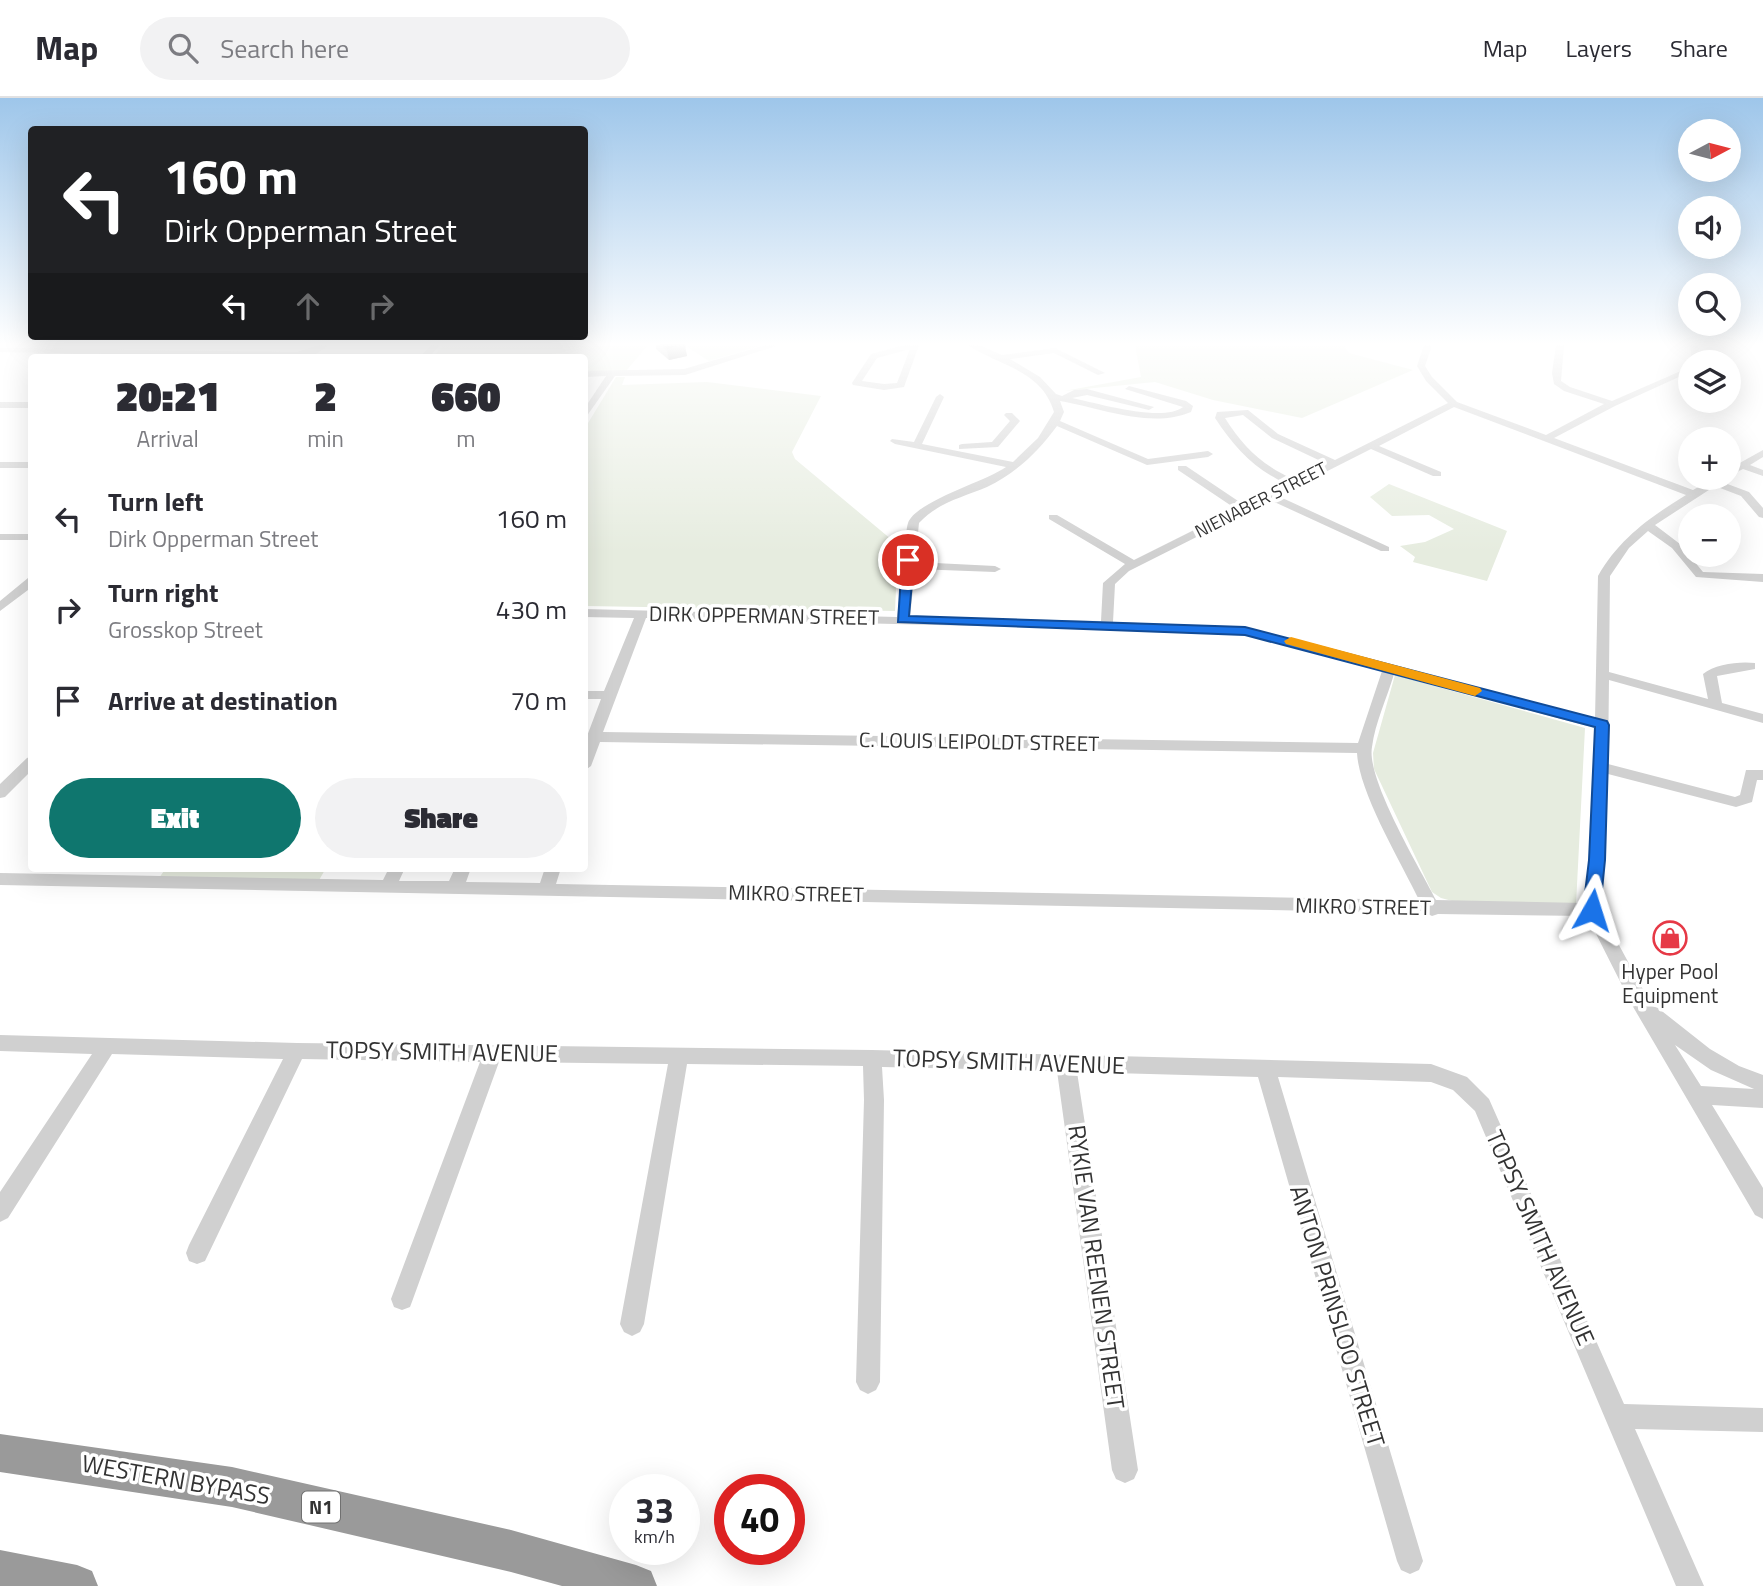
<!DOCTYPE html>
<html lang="en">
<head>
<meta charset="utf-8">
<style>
  body { margin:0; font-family:"Titillium Web",sans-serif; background:#f2f2f3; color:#2b2b33; height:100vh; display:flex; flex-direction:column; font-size:26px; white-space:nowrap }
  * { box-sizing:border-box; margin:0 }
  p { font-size:23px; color:#7c7c81 }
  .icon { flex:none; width:38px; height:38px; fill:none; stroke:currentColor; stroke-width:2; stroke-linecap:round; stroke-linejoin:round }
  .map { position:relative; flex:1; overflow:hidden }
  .side { position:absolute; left:28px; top:256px; width:560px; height:518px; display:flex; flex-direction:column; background:#fff; border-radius:7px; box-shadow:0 7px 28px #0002 }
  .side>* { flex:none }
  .hud { position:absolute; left:28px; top:28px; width:560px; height:214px; border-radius:7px; box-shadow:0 7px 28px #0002; background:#202124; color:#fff; overflow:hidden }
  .needle { width:46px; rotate:83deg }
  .tools { position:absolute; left:1678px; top:21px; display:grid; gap:14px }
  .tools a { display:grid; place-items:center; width:63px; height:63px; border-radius:50%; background:#fff; box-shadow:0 7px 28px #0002; font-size:35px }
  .speed { position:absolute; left:609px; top:1376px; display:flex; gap:14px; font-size:35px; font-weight:700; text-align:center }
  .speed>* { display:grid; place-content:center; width:91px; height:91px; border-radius:50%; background:#fff; box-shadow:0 7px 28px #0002; line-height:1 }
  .speed small { font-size:18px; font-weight:400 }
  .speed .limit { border:10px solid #d22; background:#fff; color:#111 }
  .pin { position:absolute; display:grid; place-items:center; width:60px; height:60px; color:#fff; margin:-30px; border:4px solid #fff; border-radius:50%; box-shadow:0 2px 7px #0007 }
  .me { position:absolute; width:77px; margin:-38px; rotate:6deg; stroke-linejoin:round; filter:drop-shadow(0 0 5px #0008) }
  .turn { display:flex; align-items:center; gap:24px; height:147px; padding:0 21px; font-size:32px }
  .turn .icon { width:91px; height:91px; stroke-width:2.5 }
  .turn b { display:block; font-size:49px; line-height:60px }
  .lanes { display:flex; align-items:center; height:66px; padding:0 21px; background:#0003; justify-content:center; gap:35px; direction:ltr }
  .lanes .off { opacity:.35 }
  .eta { display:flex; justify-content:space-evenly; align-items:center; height:119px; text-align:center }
  .eta b { font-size:42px; font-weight:800; line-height:49px }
  .button { display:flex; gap:14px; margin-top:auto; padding:14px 21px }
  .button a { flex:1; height:80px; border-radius:42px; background:#0f766e; color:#fff; font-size:28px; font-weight:800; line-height:80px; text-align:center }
  .button a+a { background:#f2f2f3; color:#2b2b33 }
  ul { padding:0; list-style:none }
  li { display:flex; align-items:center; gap:21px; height:91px; padding:0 21px }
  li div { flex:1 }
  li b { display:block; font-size:26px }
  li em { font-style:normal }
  header { display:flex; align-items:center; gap:42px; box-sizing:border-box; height:98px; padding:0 35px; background:#fff; border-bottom:2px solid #e1e1e2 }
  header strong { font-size:33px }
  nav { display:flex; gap:38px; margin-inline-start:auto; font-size:24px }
  .search { width:490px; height:63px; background:#f2f2f3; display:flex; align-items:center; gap:18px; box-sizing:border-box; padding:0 24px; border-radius:38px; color:#7c7c81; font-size:26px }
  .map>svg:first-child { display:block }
  .green { fill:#e6ecdf }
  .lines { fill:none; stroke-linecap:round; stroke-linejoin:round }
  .minor { fill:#d0d0d0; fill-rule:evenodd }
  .highway { fill:#9a9a9a; fill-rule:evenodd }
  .wall { fill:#8c8c8c }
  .shaded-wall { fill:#5f5f5f }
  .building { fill:#1a1a1a; stroke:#5f5f5f; stroke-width:2 }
  .route { fill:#1a73e8; stroke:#114b97; stroke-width:2 }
  .slow { fill:#f59e0b }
  .labels { text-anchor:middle; stroke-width:7; stroke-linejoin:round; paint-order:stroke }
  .far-street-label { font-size:18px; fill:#333; stroke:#fff }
  .shield { fill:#fff; stroke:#707070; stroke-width:2 }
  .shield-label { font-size:19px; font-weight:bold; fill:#333 }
  .street-label { font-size:21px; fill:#333; stroke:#fff }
  .poi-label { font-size:21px; fill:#333; stroke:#fff }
  .near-street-label { font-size:24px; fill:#333; stroke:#fff }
</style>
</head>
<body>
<header>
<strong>Map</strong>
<div class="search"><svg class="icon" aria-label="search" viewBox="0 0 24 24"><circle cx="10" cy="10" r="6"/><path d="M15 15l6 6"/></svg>Search here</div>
<nav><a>Map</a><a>Layers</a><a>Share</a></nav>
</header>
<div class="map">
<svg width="1763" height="1488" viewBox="0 0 1763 1488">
  <rect width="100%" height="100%" fill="#fff"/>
  <path class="green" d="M444,247H648L626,273H585L584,259H433Z
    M662,247H763L709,263L686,248Z
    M1135,247H1344L1349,255L1413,272L1302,320L1213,302L1155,284L1064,293L1141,279Z
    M616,279H625L622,287L707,284L821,298L792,354L795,361L898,447L895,513L585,508V330Z
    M1389,386L1507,433L1487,483L1413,464L1415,459L1400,448L1425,444L1454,431L1429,417L1392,418L1370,399Z
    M1395,577L1585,630L1576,807L1456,804L1441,800L1432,794L1374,671L1373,655Z
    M166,770H326L318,784L159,780Z"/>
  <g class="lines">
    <path class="minor" d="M319,247H329L316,256L300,259L0,254V250L297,254Z
      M431,247H440L429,259H420Z
      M766,247H779L685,277L615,278L584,322V311L606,278L584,279V273L684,271Z
      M905,247H919L904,289L884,292L853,287L852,285L871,256ZM910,251L897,285L884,286L862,283L877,260Z
      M968,247H979L1002,257L1055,250L1105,275L1098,277L1054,255L1010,261L1040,279L1056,296L1062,298L1074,292L1087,291L1154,309L1149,312L1087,297L1072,300C1097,305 1163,325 1183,309L1125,291L1129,288L1186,303L1193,308L1191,314C1151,331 1101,310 1060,303L1064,314L1060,323L1148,361L1208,353L1213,356L1208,359L1147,367L1057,328C1038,354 1016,375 987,389C963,399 937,405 919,425L915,464L995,468L1001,471L995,474L915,471L910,519L1101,523L1103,485L1125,466L1049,421V417H1057L1134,462L1236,411L1178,372V368H1186L1244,407L1287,386C1254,371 1235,350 1215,320L1217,314L1248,312L1278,336L1335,362L1448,305L1426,283L1417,268L1424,247H1432L1425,268L1432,279L1457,304L1546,337L1604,306L1564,293L1554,286L1552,275L1556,247H1564L1561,283L1570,289L1612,303L1690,269V274L1615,308L1554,340L1693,392L1714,380H1726L1722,384L1749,394L1763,410V420L1759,419L1741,398L1715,388L1655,427L1680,446L1703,474L1763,476V484L1696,479L1672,450L1648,433L1629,450L1610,478L1609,574L1708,601L1703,576C1715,566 1740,563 1755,565V571L1717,578L1722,605L1763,616V625L1609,582L1608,666L1735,699L1740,697L1746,672H1763V682H1757L1752,704L1736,709L1608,676L1605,762L1600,812L1652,908L1658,910L1710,951L1739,968L1763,977V1010L1712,1007L1763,1090V1121L1755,1117L1632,907L1587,818L1438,816L1432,818L1426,815L0,787V775L383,782L389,770H405L399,783H449L455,770H471L466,784L540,785L545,770H561L556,786L1419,802C1401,764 1359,695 1357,655L600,644L591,668L584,673V646L601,601H584V593H604L634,520L584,519V511L897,519L903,469L901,467C909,455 904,438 908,425C916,403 985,384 1006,369L895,346L890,343L892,341L914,344L936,299L940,296L944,299L922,346L1013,364L1038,340L1054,314C1042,272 999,268 968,247ZM1454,309L1686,397C1650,419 1619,441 1598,478L1595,621L1246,529L1113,524L1115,486L1129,473L1270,402L1381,453H1389V449L1278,398L1371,351L1433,378H1441V374L1379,348ZM1243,317L1272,340L1327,366L1295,382C1263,368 1243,349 1225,320ZM646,520L1189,533L1246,537L1382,573L1358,645L603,634ZM1394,576L1595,630L1589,762L1584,805L1436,802C1420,770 1366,681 1372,649C1375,625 1387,600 1394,576ZM1675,947L1711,972L1754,991L1701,988Z
      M1690,247H1698L1700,264H1692Z
      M0,304H32V310H0Z
      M1006,315H1012L1020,323L998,349L959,351V347L962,346L992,344L1010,323L1004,317Z
      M1763,352V359L1750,367L1763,372V378L1743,371L1729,378V371Z
      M0,364H32V370H0Z
      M0,436H32V442H0Z
      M28,480H32V489L0,513V503Z
      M32,658V672L5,699L0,700V686L27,660Z
      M0,937L297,945L872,952L1431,966L1467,979L1489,1001L1624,1306L1763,1310V1334L1635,1331L1704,1488H1676L1475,1013L1453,992L1431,984L1278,979L1423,1463L1419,1472L1410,1476L1401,1472L1397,1463L1258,979L1077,974L1138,1372L1134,1381L1125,1385L1116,1381L1112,1372L1057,973L882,969L884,1002L880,1284L876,1292L868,1296L860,1292L856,1284L864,1002L863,968L687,966L644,1226L640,1234L632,1238L624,1234L620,1226L668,966L499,964L413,1201L410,1209L402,1212L394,1209L391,1201L480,964L302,961L205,1163L197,1166L189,1163L186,1155L189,1147L283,961L112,956L8,1120L0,1124V1094L92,956L0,953Z"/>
    <path class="highway" d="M0,1336L232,1369L511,1432L636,1467L651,1473L657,1488H562L511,1474L232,1409L0,1374Z
      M0,1452L77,1467L92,1473L98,1488H0Z"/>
  </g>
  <path class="wall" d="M656,247H684L687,258L669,262L656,251Z"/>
  <path class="shaded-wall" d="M685,247L687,258L669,262L667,252Z"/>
  <path class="building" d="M662,247H685L667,252Z"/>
  <linearGradient id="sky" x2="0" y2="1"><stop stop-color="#9ec6ea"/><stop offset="0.54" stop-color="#fff"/><stop offset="1" stop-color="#fff" stop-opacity="0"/></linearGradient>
  <rect width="1763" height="455" fill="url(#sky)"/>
  <path class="route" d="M908,458L914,462L909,518L1245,529L1607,623L1609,627L1605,762L1600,812L1598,816H1586L1583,812L1589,762L1595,629L1245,537L898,524L902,462Z"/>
  <path class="slow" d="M1291,539L1480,590L1482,593L1475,598L1286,546L1284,543Z"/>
  <defs>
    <symbol id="shop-ring" viewBox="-11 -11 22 22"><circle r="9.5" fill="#fff" stroke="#e63946" stroke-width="1.5"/><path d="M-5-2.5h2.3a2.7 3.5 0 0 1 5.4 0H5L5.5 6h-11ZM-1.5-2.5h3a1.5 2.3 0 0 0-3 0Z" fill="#e63946"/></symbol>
  </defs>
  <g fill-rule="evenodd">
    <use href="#shop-ring" x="1651" y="821" width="38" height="38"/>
  </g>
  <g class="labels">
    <g class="far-street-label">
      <text transform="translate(1261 402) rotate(-27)" y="6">NIENABER STREET</text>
    </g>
    <rect class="shield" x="302" y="1393.5" width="38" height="31" rx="5"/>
    <g class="shield-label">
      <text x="321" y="1416">N1</text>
    </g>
    <g class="street-label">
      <text transform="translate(764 518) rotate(1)" y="7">DIRK OPPERMAN STREET</text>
      <text transform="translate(979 644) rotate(1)" y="7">C. LOUIS LEIPOLDT STREET</text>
      <text transform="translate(796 796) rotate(1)" y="7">MIKRO STREET</text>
      <text transform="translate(1363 809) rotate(1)" y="7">MIKRO STREET</text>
    </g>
    <g class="poi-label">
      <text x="1670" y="881">Hyper Pool<tspan x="1670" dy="24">Equipment</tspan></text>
    </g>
    <g class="near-street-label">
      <text transform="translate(442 954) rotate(1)" y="8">TOPSY SMITH AVENUE</text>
      <text transform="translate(1009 964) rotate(2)" y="8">TOPSY SMITH AVENUE</text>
      <text transform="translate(1540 1140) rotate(66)" y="8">TOPSY SMITH AVENUE</text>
      <text transform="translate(1096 1169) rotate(82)" y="8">RYKIE VAN REENEN STREET</text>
      <text transform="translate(1337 1218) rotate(73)" y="8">ANTON PRINSLOO STREET</text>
      <text transform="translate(176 1382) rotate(10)" y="8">WESTERN BYPASS</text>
    </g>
  </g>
</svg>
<div class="tools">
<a><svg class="needle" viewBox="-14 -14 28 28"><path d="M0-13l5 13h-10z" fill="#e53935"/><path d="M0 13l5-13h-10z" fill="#7c7c81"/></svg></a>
<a><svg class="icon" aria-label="sound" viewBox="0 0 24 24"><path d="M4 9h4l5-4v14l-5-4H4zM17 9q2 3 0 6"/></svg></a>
<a><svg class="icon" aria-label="search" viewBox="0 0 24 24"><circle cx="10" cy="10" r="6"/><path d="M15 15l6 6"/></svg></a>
<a><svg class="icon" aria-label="layers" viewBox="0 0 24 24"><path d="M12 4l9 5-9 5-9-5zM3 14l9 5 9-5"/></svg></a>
<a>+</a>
<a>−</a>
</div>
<div class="speed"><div>33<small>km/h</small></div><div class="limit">40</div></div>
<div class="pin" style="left:908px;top:462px;background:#d93025"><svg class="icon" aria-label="arrive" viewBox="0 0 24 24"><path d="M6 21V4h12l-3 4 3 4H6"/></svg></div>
<svg class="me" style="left:1592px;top:812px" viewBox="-20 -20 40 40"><path d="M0-17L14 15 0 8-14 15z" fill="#1a73e8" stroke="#fff" stroke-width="4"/></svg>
<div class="hud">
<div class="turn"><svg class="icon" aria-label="left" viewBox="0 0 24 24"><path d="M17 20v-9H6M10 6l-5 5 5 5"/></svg><div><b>160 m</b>Dirk Opperman Street</div></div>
<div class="lanes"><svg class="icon" aria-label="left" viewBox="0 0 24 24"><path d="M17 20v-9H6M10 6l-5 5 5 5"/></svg><svg class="icon off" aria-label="ahead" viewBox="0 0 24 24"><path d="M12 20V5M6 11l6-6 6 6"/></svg><svg class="icon off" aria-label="right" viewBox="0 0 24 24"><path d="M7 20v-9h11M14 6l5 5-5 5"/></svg></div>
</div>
<section class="side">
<div class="eta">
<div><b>20:21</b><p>Arrival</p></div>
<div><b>2</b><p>min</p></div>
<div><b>660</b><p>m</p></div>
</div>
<ul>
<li><svg class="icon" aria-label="left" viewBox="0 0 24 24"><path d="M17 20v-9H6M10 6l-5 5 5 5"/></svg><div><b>Turn left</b><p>Dirk Opperman Street</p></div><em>160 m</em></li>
<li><svg class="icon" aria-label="right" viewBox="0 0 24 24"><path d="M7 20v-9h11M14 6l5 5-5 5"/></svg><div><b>Turn right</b><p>Grosskop Street</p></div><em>430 m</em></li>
<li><svg class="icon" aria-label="arrive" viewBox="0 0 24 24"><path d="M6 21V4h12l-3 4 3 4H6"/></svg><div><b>Arrive at destination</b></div><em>70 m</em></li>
</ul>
<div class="button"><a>Exit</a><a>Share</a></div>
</section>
</div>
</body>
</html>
